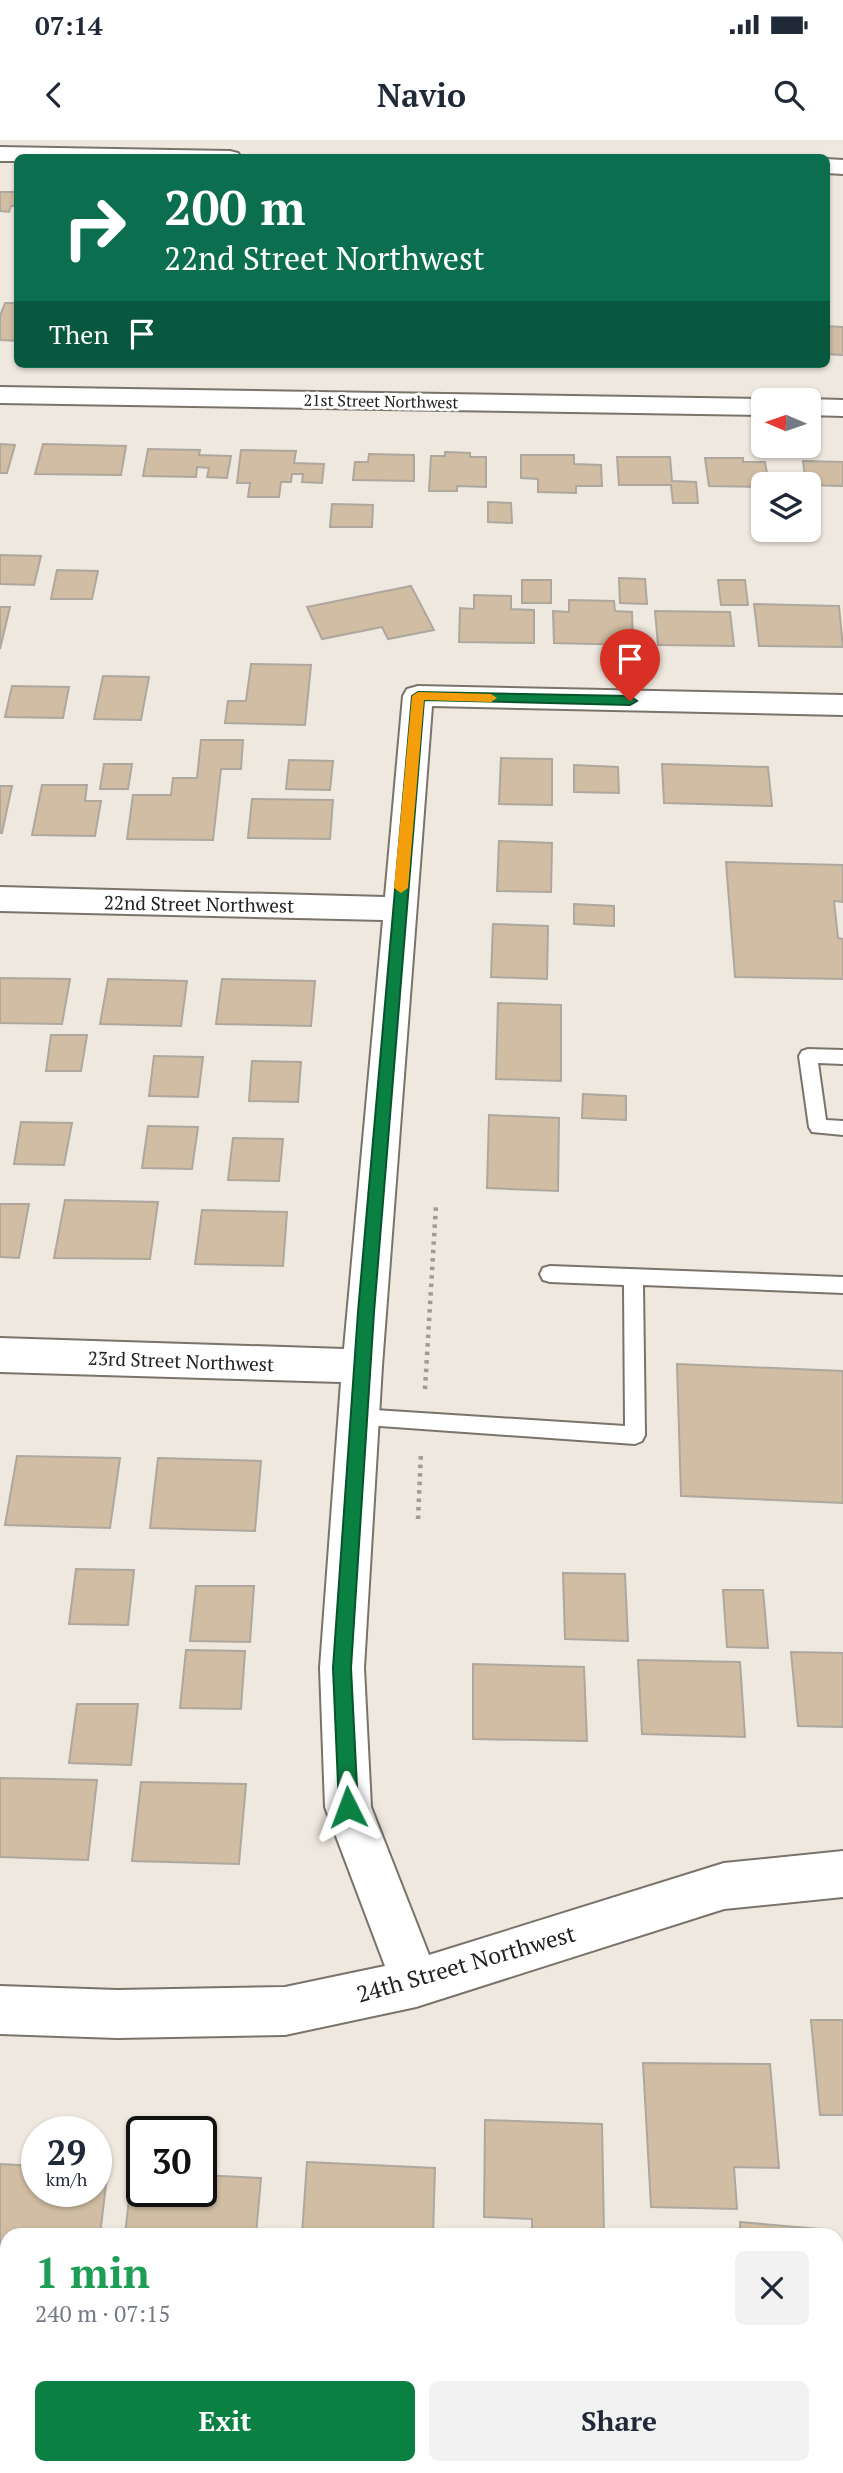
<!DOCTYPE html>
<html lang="en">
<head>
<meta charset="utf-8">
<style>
  body { margin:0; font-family:"PT Serif",serif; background:#f2f2f3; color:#1f2937; height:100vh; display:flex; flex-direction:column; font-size:26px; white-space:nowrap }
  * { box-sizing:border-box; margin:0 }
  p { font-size:23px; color:#747a83 }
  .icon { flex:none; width:38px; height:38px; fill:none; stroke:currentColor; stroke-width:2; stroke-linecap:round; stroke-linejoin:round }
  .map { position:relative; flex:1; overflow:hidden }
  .drawer { position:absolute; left:0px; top:2088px; width:844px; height:247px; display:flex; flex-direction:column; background:#fff; border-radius:21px 21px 0 0; box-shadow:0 2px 5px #0004 }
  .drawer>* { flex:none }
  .banner { position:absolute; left:14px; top:14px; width:816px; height:214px; border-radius:10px; box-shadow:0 2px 5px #0004; background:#0b6e4f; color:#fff; overflow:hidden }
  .needle { width:46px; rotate:272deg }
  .fabs { position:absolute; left:751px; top:248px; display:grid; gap:14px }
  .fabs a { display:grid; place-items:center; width:70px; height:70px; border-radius:10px; background:#fff; box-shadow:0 2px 5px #0004; font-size:35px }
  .speed { position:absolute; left:21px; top:1976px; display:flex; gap:14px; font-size:35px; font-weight:700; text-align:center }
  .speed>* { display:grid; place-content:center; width:91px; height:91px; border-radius:50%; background:#fff; box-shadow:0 2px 5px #0004; line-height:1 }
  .speed small { font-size:18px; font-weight:400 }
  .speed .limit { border:4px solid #111; border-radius:10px; background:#fff; color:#111 }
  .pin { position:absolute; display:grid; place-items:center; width:60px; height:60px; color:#fff; margin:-72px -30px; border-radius:50% 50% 50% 0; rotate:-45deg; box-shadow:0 0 7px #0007 }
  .pin .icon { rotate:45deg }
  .me { position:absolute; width:77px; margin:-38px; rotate:357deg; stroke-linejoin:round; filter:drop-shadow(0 0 5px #0008) }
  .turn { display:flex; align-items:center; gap:24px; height:147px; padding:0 35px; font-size:32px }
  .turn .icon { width:91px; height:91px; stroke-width:2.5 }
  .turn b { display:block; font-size:49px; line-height:60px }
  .then { display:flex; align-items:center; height:66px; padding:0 35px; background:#0003; gap:14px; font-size:26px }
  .round { display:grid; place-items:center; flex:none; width:74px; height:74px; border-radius:10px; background:#f2f2f3 }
  .head { display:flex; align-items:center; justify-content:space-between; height:119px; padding:0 35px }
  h1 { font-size:42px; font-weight:700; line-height:52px; color:#1e9e55 }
  .button { display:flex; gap:14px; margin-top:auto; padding:14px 35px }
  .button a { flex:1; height:80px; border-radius:10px; background:#0b8043; color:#fff; font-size:28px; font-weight:700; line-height:80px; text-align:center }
  .button a+a { background:#f2f2f3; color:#1f2937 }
  .status { display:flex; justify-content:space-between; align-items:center; height:49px; padding:0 35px; background:#fff; direction:ltr }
  .status svg { height:19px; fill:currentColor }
  header { display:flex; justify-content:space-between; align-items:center; height:91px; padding:0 35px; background:#fff; font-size:32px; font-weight:700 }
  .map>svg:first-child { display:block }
  .building { fill:#d0bda3; stroke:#aea79e; stroke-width:2 }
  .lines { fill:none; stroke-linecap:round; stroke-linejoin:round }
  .service-casing { stroke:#79736a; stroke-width:4 }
  .minor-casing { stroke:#79736a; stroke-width:4 }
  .path { stroke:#a09b94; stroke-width:4.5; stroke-dasharray:3.5 5; stroke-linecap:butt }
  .service { fill:#fff; fill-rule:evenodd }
  .minor { fill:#fff; fill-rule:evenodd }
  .route { fill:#0b8043; stroke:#07532c; stroke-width:2 }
  .slow { fill:#f59e0b }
  .labels { text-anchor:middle; stroke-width:6; stroke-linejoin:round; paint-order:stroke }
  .far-street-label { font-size:16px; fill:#24211e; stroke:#fff }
  .street-label { font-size:19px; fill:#24211e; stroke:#fff }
  .near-street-label { font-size:23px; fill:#24211e; stroke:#fff }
</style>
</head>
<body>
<div class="status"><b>07:14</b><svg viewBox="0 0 49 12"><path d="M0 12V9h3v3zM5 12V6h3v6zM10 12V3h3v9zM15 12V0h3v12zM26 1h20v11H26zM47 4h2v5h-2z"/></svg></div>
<header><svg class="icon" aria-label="back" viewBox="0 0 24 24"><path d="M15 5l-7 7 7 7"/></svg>Navio<svg class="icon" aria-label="search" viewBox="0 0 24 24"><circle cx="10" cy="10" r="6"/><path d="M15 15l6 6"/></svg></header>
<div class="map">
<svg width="843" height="2333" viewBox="0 0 843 2333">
  <rect width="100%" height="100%" fill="#efe8de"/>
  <path class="building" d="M0,52H18V66H11L9,72L0,71Z
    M5,163H18V201L0,200V176Z
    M826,186L843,187V215L826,214Z
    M0,304L15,305L7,333H0Z
    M43,304L126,306L121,335L35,334Z
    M148,309L200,310L199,315L231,316L227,338L207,337L209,328L197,327L196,337L143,336Z
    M241,310L296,311L294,323L324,324L322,343L302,342L303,334H292L291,342H281L279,357H248L250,343H237Z
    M445,312L470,313V317H486V347L457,346V351H429L431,316H445Z
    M369,314L414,315V341L353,340L355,322H368Z
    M521,315H574V324L601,325L602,346H576V353L538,352V339L521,338Z
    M617,317H670L672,341L696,342L698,363H673L671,345H619Z
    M705,318H743V322H765L769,345H763V347L709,346Z
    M803,321L843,322V346L806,345Z
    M488,362L511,363L512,383L488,382Z
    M332,364L373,365L372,387H330Z
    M0,415L41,416L34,445L0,444Z
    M57,430L98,431L92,459H51Z
    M619,438L645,439L647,464L620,463Z
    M522,440H551V463H522Z
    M718,440H745L748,465H721Z
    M411,446L434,490L388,499L382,487L322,499L307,467Z
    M474,455L511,456V469L534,470V503L459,502L460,468L474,469Z
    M569,460L614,461L615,471L632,472L633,505L554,503L553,471L569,472Z
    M754,464L839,466L843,507L759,506Z
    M0,467H10L0,509Z
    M655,471L730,472L734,506L658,505Z
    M251,524L311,525L305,585L225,583L228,561H246Z
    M103,536L149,537L141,580L94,579Z
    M12,546L69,547L63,578L5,577Z
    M201,600H243L241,629H221L213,700L127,699L133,655H171L173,638H197Z
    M501,618L552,619V665L499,664Z
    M289,620L333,621L330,650L286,649Z
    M104,624H132L128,649H100Z
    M662,624L768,627L772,666L664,663Z
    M574,625L618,627L619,653L574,652Z
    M42,645H87L85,661H101L95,696L32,695Z
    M0,646H12L2,693H0Z
    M252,659L333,660L330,699L248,698Z
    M499,701L552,703L551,752L497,751Z
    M726,722L843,725V762L834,761L838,798L843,799V839L735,837Z
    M574,764L614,766V786L574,784Z
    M493,784L548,786L547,839L491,837Z
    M0,838L70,839L62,884L0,883Z
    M108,839L187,841L181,886L100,884Z
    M222,839L315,841L311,886L216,884Z
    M498,863L561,865V941L496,939Z
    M51,895H87L81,931H46Z
    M154,916L203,917L198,957L149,956Z
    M252,921L301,922L298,962L249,961Z
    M583,954L626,956V980L582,978Z
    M489,975L559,978L558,1051L487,1048Z
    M21,982L72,983L64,1025L14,1024Z
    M148,986L198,987L192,1029L142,1028Z
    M233,998L283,999L279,1041L228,1040Z
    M65,1060L158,1062L150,1119L54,1118Z
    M0,1064H29L19,1118L0,1117Z
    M202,1070L287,1072L283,1126L195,1124Z
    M677,1224L843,1231V1363L681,1356Z
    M17,1316L120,1318L110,1388L5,1385Z
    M158,1318L261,1321L255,1391L150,1388Z
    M76,1429L134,1430L128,1485L69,1484Z
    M563,1433L625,1434L628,1501L565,1499Z
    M196,1446H254L250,1502L190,1501Z
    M723,1450H763L768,1508L727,1507Z
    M186,1510L245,1511L241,1569L180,1568Z
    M791,1512L843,1513V1587L798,1586Z
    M638,1520L740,1522L745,1597L642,1594Z
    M473,1524L584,1527L587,1601L473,1599Z
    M77,1564H138L131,1625L69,1623Z
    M0,1638L97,1640L88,1720L0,1717Z
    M141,1642L246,1644L239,1724L132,1721Z
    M811,1880H843V1975H820Z
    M643,1923L770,1924L779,2028L734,2027L737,2069L651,2067Z
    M485,1980L602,1984L604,2095H532V2079L484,2077Z
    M307,2022L435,2028L433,2095H302Z
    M0,2024L37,2026V2051H96V2028H108L100,2095H7V2130L0,2129Z
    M132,2032H142V2051H201V2035L261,2038L256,2095H125Z
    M740,2082L819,2089V2095H740Z"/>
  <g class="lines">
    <defs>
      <path id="service" d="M808,909L843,910V924L818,923L826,980L843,981V995L812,992L809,987L799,916L802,911Z
        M550,1126L843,1137V1153L643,1145L645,1295L642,1301L635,1304L352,1284L349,1278L352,1272L359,1269L625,1286L624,1145L550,1142L543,1140L540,1134L543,1128Z"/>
      <path id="minor" d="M0,7L230,11L238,13L241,18H18V21H0Z
        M826,19L843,20V34L826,33Z
        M0,247L763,259L769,261H763V275L0,263Z
        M808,259L843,260V276L808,275V261H802Z
        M418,546L843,555V575L432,566L382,1226L364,1528L371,1667L429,1815L724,1723L843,1711V1757L724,1769L416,1867L285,1895L117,1898L0,1894V1846L117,1850L285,1847L385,1826L325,1667L320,1528L341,1242L0,1232V1198L344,1209L383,780L0,771V747L385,757L403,556L407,549Z"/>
    </defs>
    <use href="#service" class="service-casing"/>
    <use href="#minor" class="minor-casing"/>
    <path class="path" d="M425,1249L436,1065
      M418,1379L421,1313"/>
    <use href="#service" class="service"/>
    <use href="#minor" class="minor"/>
  </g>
  <path class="route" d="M418,552L630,556L637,561L630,565L424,560L374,1172L351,1528L358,1667L355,1674L348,1676L342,1674L339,1667L333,1528L358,1172L412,556Z"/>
  <path class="slow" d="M418,552L491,554L497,558L491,562L424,560L408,748L401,753L394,748L412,556Z"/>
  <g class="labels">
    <g class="far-street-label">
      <text transform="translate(381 261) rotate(1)" y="6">21st Street Northwest</text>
    </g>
    <g class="street-label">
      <text transform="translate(199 764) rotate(1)" y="7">22nd Street Northwest</text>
      <text transform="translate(181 1221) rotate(2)" y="7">23rd Street Northwest</text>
    </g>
    <g class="near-street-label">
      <text transform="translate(466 1824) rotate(-16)" y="8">24th Street Northwest</text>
    </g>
  </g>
</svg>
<div class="fabs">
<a><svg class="needle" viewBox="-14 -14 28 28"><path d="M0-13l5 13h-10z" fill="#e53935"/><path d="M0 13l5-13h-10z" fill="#747a83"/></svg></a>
<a><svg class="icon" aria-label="layers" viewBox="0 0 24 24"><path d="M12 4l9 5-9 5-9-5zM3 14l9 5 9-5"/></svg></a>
</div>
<div class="speed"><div>29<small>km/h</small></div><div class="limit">30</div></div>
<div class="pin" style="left:630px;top:561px;background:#d93025"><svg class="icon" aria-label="arrive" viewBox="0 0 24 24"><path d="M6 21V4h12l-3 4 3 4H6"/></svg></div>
<svg class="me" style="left:348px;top:1667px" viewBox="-20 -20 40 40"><path d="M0-17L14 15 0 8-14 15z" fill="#0b8043" stroke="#fff" stroke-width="4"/></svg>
<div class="banner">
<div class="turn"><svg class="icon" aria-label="right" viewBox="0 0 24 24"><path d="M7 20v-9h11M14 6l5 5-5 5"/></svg><div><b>200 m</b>22nd Street Northwest</div></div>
<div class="then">Then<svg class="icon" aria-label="arrive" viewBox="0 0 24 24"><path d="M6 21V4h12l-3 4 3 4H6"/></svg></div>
</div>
<section class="drawer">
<div class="head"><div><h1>1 min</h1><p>240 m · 07:15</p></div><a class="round"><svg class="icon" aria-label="close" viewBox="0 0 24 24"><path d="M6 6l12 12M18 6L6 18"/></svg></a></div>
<div class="button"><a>Exit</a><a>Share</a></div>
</section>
</div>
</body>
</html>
